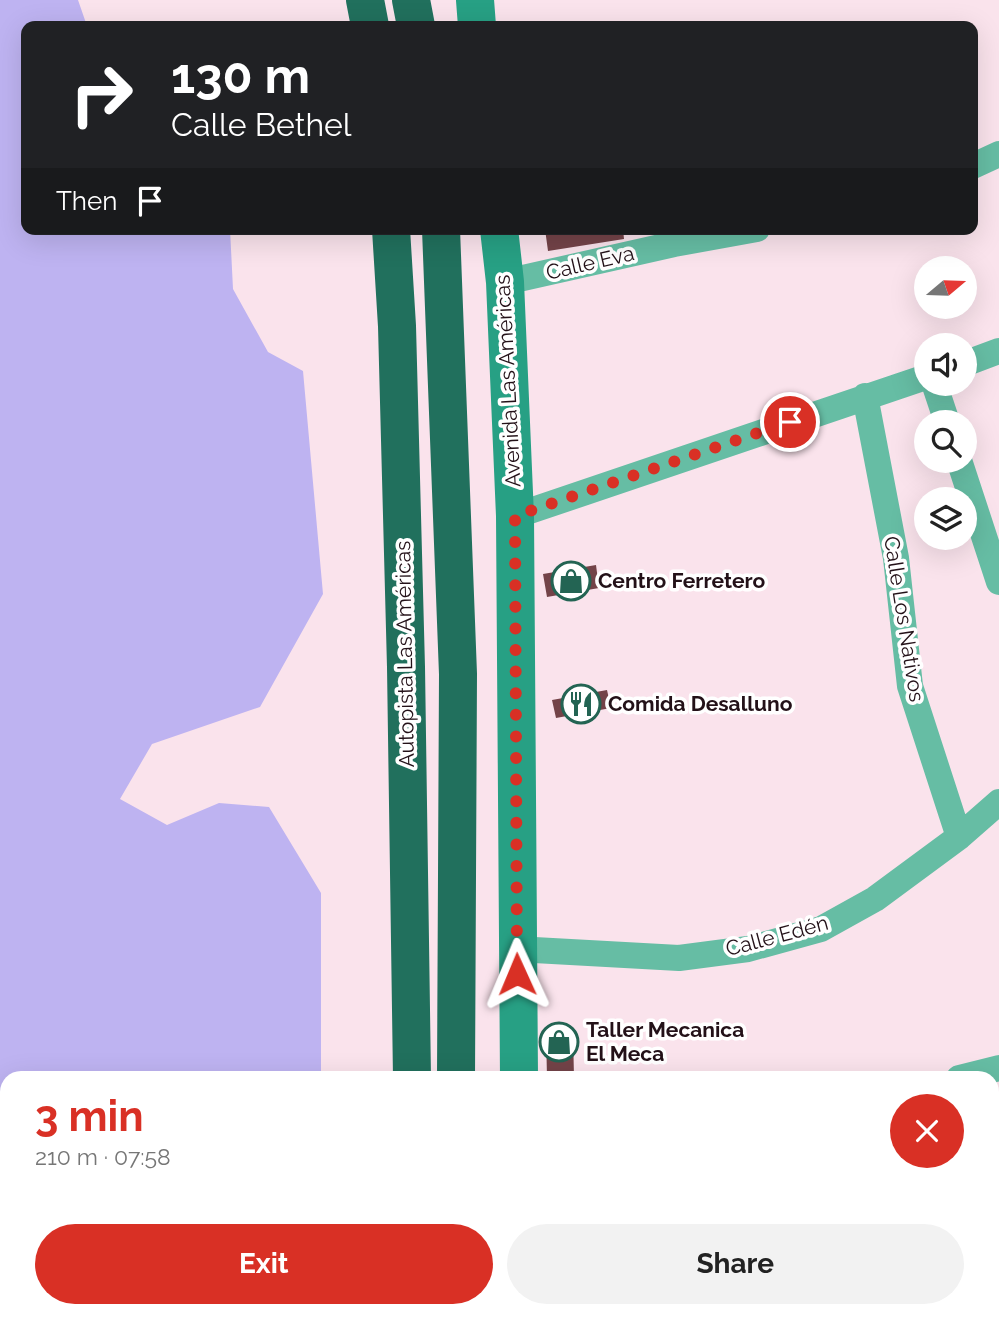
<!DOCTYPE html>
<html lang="en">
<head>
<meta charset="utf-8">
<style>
  body { margin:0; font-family:Raleway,sans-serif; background:#f2f2f2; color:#222; height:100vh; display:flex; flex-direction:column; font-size:26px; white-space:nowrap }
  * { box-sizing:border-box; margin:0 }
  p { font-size:23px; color:#767676 }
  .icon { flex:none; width:38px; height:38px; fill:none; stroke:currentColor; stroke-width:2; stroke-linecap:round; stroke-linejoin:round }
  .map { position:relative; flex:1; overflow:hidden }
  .drawer { position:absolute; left:0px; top:1071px; width:999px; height:247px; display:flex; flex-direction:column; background:#fff; border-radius:21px 21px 0 0; box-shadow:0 7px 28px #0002 }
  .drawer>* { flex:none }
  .hud { position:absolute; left:21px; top:21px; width:957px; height:214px; border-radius:14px; box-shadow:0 7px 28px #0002; background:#202124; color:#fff; overflow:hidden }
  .needle { width:46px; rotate:71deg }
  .controls { position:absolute; left:914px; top:256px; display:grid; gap:14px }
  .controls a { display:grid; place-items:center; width:63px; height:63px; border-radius:50%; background:#fff; box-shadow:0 7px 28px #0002; font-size:35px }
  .pin { position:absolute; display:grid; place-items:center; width:60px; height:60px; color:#fff; margin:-30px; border:4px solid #fff; border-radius:50%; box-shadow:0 2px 7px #0007 }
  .me { position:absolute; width:77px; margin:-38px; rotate:359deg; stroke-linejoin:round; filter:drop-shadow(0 0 5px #0008) }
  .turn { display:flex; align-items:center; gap:24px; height:147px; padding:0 35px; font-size:32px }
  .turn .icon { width:91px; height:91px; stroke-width:2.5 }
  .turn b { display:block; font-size:49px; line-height:60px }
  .then { display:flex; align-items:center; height:66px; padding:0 35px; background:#0003; gap:14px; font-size:26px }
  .round { display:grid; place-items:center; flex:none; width:74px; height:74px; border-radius:37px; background:#f2f2f2 }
  .summary { display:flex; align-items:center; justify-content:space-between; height:119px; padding:0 35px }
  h1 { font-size:42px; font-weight:700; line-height:52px; color:#d93025 }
  .action { display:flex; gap:14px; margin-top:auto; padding:14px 35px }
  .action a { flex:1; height:80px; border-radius:42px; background:#d93025; color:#fff; font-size:28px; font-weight:700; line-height:80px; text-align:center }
  .action a+a { background:#f2f2f2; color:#222 }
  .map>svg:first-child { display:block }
  .water { fill:#beb3f1 }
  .building { fill:#734348 }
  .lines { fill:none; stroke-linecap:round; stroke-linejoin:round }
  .street { stroke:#66bda4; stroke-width:26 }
  .secondary { stroke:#27a084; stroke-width:38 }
  .highway { stroke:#21705d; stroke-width:38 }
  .route { stroke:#d93025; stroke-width:12; stroke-dasharray:0 21.6 }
  .labels { text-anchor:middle; stroke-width:7; stroke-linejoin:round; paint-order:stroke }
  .street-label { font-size:21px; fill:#231118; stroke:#fff }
  .poi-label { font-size:21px; font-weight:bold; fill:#231118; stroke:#fff; text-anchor:start }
</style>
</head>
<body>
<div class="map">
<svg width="999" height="1317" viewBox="0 0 999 1317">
  <rect width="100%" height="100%" fill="#fae3ec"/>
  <path class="water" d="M0,0H78L87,26H26V229H230L233,289L268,352L303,371L323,594L260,707L152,744L120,799L167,825L219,803L269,807L321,893V1078H7V1311H277V1317H0Z"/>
  <path class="building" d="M545,229H623L624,239L548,251Z
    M596,565L599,588L547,597L543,574Z
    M607,690L611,708L556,718L552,700Z
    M546,1032H573L574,1078H547Z"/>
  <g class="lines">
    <path class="street" d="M973,166L999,154
      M505,282L674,244L757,229
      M964,364L999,351
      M934,383L947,422
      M865,396L896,558L910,686L959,837
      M959,460L999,582
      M515,516L926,377
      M516,949L679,958L748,949L821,929L875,899L959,837L999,802
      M959,1078L999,1068
      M992,1127L999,1148
      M992,1243L999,1240
      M916,1317L920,1311"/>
    <path class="secondary" d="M475,0L477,26
      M499,229L505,282L515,516L519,1078
      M527,1311L528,1317"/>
    <path class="highway" d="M365,0L370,26
      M411,0L416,26
      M391,229L397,326L406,667L412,1078
      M441,229L458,674L456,1078
      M463,1311V1317
      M404,1317V1311"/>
  </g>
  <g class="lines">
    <path class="route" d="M517,974L515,516L790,422"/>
  </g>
  <defs>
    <symbol id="shop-ring" viewBox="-11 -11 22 22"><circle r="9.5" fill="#fff" stroke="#236453" stroke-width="1.5"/><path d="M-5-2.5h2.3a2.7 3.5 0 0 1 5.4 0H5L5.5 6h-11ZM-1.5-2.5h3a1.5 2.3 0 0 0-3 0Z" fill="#236453"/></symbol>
    <symbol id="restaurant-ring" viewBox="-11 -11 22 22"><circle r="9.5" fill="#fff" stroke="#236453" stroke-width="1.5"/><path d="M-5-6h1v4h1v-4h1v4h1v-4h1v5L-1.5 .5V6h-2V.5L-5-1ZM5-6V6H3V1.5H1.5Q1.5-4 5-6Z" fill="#236453"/></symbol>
  </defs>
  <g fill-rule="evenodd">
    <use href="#shop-ring" x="549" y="559" width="44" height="44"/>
    <use href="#restaurant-ring" x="559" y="682" width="44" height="44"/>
    <use href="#shop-ring" x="537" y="1020" width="44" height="44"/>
  </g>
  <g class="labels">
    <g class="street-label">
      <text transform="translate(590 263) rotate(-13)" y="7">Calle Eva</text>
      <text transform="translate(508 381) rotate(-93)" y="7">Avenida Las Américas</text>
      <text transform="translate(904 619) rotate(81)" y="7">Calle Los Nativos</text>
      <text transform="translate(405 654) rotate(-91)" y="7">Autopista Las Américas</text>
      <text transform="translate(777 936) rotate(-15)" y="7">Calle Edén</text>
    </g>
    <g class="poi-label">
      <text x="598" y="588">Centro Ferretero</text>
      <text x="608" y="711">Comida Desalluno</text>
      <text x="586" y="1037">Taller Mecanica<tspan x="586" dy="24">El Meca</tspan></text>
    </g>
  </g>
</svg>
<div class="controls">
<a><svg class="needle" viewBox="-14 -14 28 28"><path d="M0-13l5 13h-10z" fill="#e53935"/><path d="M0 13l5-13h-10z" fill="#767676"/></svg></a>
<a><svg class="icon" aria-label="sound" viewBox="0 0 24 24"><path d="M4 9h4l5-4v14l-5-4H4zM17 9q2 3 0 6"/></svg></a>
<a><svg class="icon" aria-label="search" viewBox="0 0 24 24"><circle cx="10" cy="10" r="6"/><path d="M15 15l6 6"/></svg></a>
<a><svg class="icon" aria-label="layers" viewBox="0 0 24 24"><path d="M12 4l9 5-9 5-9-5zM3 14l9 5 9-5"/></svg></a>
</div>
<div class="pin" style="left:790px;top:422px;background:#d93025"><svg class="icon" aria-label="arrive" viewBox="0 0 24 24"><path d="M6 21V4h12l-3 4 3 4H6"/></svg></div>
<svg class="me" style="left:517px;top:974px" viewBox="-20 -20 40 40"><path d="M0-17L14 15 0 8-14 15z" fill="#d93025" stroke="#fff" stroke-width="4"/></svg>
<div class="hud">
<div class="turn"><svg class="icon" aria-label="right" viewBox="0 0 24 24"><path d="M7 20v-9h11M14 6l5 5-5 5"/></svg><div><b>130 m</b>Calle Bethel</div></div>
<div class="then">Then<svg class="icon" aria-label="arrive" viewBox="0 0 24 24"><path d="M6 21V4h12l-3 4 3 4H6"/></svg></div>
</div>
<section class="drawer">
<div class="summary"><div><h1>3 min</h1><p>210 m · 07:58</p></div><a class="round" style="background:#d93025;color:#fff"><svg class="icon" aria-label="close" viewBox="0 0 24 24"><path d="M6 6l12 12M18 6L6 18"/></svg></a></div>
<div class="action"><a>Exit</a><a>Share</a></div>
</section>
</div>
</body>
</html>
